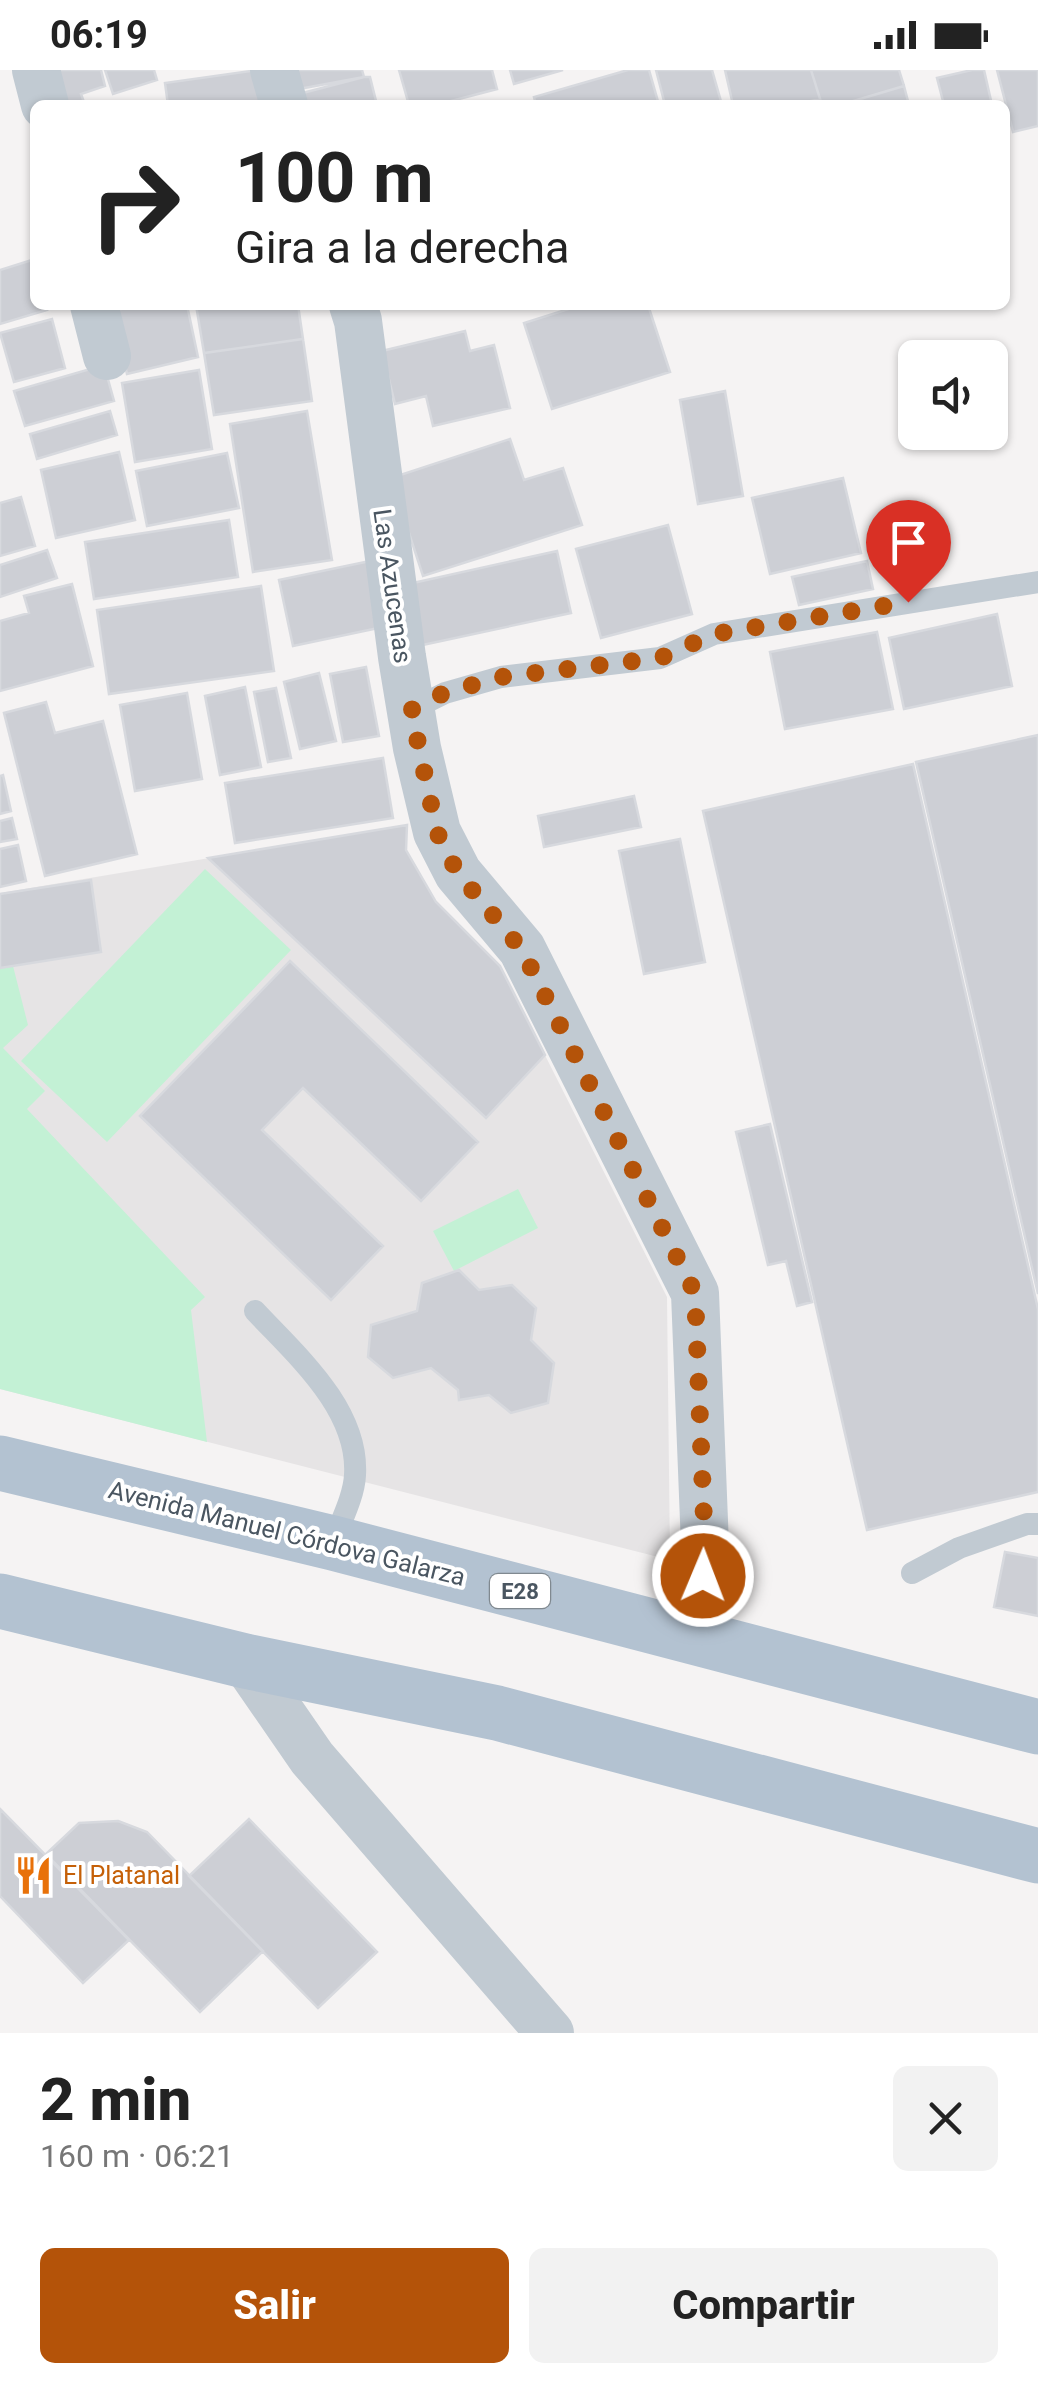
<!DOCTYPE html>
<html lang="es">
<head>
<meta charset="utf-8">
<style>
  body { margin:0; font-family:Roboto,sans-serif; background:#f2f2f2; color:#222; height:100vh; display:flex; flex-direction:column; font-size:38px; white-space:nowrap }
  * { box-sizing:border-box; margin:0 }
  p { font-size:32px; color:#767676 }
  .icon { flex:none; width:55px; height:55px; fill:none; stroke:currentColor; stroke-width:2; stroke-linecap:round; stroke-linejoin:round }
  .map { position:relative; height:1963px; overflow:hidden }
  .side { display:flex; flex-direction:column; background:#fff; flex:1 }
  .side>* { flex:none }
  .top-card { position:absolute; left:30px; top:30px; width:980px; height:210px; border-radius:15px; box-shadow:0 2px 8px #0004; background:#fff; color:#222; overflow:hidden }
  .controls { position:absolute; left:898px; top:270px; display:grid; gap:20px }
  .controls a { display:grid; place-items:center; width:110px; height:110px; border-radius:15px; background:#fff; box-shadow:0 2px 8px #0004; font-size:50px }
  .pin { position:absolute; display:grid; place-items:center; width:85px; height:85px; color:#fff; margin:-102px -42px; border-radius:50% 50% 50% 0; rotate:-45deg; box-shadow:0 0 10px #0007 }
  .pin .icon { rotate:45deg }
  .me { position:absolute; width:110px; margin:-55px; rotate:1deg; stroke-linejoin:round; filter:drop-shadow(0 0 8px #0008) }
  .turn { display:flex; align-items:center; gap:35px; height:210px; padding:0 40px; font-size:45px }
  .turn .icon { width:130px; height:130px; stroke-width:2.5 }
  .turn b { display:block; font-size:70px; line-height:85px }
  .round { display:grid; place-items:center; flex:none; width:105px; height:105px; border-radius:15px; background:#f2f2f2 }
  .head { display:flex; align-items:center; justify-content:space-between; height:170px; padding:0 40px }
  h1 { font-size:60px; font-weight:800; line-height:75px }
  .button { display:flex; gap:20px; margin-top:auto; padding:20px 40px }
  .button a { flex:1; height:115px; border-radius:15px; background:#b45309; color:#fff; font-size:40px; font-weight:800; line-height:115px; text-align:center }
  .button a+a { background:#f2f2f2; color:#222 }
  .status { display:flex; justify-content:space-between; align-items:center; height:70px; padding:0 50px; background:#fff; direction:ltr }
  .status svg { height:28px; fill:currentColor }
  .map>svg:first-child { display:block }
  .education { fill:#e6e4e5 }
  .green { fill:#c3f1d5 }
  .building { fill:#cdcfd5; stroke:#d7d9de; stroke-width:2.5 }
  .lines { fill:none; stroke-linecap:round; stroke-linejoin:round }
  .lane { stroke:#c1cad2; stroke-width:22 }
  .street { stroke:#c1cad2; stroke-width:48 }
  .primary { stroke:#b3c2d1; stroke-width:55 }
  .route { stroke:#b45309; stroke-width:18; stroke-dasharray:0 32.4 }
  .labels { text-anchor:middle; stroke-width:8; stroke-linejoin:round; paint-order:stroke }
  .shield { fill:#fff; stroke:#808990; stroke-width:2.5 }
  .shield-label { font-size:22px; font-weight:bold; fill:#4a5661 }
  .street-label { font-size:25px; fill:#4a5661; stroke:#fff }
  .food-label { font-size:25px; fill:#c56008; stroke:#fff; text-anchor:start }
</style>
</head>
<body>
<div class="status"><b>06:19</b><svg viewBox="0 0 49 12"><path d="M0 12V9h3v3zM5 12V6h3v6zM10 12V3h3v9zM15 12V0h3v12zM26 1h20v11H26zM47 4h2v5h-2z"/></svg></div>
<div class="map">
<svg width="1038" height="1963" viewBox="0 0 1038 1963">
  <rect width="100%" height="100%" fill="#f5f3f3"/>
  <path class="education" d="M407,755L406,780L436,832L500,896L667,1227L670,1490L0,1319V823Z"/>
  <path class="green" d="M205,799L291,880L107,1072L21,991Z
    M13,896L28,955L3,978L45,1021L27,1039L205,1227L191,1240L207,1372L0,1319V899Z
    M518,1119L538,1158L454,1201L433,1161Z"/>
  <path class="building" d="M48,0H101L105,16L81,24L85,35H55Z
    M105,0H154L157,10L113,24Z
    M258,0L263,35H168L165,13Z
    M283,0H362L364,7L288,21Z
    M399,0H492L497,19L436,35H409Z
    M510,0H563L514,14Z
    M628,0H649L659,35H536L534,27Z
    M656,0H712L722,35H665Z
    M725,0H811L820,29L794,35H733Z
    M811,0H899L904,16L840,35H822Z
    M972,0H984L992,35H944L937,8Z
    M997,0H1038V56L1013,62Z
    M364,7H370L377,35H297L295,25Z
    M904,16L909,35H840Z
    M32,190L35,235H45L47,240L0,254V200Z
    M136,235H187L198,287L127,304L113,241Z
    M196,235H298L303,269L204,283Z
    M581,235H648L670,302L552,339L524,253Z
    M52,249L65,298L14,312L0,263Z
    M465,261L470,281L494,275L510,338L433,356L426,326L395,334L382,281Z
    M303,269L312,331L214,345L204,283Z
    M104,295L114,331L25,356L14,321Z
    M199,300L212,379L135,392L122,313Z
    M725,321L743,426L698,434L680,330Z
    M110,341L117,365L37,389L30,364Z
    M307,341L332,490L253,502L230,354Z
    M510,369L524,410L563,398L582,455L423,506L391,408Z
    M119,382L135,450L56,468L41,400Z
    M227,383L239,438L147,456L136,401Z
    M843,408L861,483L770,504L752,428Z
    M21,427L35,476L0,486V433Z
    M229,450L238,507L94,529L85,472Z
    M668,455L692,544L601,568L576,479Z
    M47,480L57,508L0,527V495Z
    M557,481L571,543L418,576L404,515Z
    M370,491L383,557L293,576L279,510Z
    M867,491L873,519L799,535L792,507Z
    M72,514L93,596L0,621V551L29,543L24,526Z
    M261,516L274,601L109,624L97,540Z
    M997,544L1012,616L904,639L889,568Z
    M877,562L893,639L785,659L770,582Z
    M366,597L379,666L343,672L330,604Z
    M319,603L336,671L300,679L284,612Z
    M245,617L261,697L220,705L205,626Z
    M276,618L291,688L268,692L254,622Z
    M187,623L202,709L135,721L120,635Z
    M46,632L55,663L103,651L137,784L45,806L4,643Z
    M1038,665V1224L916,692Z
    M383,688L393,748L235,773L225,713Z
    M913,694L1038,1239V1422L867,1460L703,741Z
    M3,705L11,741L0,744V706Z
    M634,726L641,757L544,777L538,746Z
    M12,748L17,769L0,772V751Z
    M407,755L406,780L436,832L500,896L545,985L486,1048L208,788Z
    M680,769L705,892L644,904L619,781Z
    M18,775L26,811L0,817V779Z
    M91,810L101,882L0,898V824Z
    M290,891L478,1072L421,1131L303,1018L262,1060L383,1176L331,1230L140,1046Z
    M770,1054L812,1232L797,1236L786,1191L768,1195L736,1062Z
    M459,1200L479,1220L512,1215L536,1238L531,1270L554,1293L548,1333L511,1343L489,1325L459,1330L458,1320L431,1298L393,1308L368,1287L371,1255L417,1241L422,1213Z
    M1005,1482L1038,1488V1546L994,1537Z
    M0,1739L129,1870L83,1913L0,1826Z
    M249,1749L377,1882L318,1938L189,1806Z
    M118,1751L147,1762L263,1881L200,1942L46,1784L79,1753Z"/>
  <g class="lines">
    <path class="lane" d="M411,640L445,623L501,607L660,588L714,564L1038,512
      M255,1241C296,1285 359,1339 355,1405C354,1427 340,1453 333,1473
      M912,1503L959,1478L1027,1454H1038"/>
    <path class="street" d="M36,0L45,35
      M274,0L284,35
      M94,235L107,286
      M353,235L358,251L402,587L417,678L437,762L458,803L522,879L695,1223L705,1476L699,1566
      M245,1591L312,1688L550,1963"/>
    <path class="primary" d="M0,1393L333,1473L1038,1657
      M0,1531L245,1591L497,1643L1038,1786"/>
  </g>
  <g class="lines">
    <path class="route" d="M703,1506L705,1476L695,1223L522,880L458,803L447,783L437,762L411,640L444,623L501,607L660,588L714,564L908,532"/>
  </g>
  <defs>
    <symbol id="restaurant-bare" viewBox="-9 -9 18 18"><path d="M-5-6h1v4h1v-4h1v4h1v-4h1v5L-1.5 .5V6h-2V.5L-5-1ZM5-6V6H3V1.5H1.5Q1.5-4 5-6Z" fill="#e8710a" stroke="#fff" stroke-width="2.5" paint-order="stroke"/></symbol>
  </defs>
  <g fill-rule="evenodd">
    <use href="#restaurant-bare" x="6" y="1778" width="55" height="55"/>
  </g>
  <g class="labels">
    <rect class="shield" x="490" y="1504" width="60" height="34" rx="8"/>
    <g class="shield-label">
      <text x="520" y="1529">E28</text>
    </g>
    <g class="street-label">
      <text transform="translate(393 516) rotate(82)" y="9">Las Azucenas</text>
      <text transform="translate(287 1463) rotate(14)" y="9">Avenida Manuel Córdova Galarza</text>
    </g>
    <g class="food-label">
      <text x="63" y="1814">El Platanal</text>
    </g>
  </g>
</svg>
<div class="controls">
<a><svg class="icon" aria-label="sound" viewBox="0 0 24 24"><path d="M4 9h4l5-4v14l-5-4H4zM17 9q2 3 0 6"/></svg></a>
</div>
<div class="pin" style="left:908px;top:532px;background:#d93025"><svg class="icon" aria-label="arrive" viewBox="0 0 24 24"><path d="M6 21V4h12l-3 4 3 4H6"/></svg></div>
<svg class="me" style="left:703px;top:1506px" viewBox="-20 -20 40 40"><circle r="17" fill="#b45309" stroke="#fff" stroke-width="3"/><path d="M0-11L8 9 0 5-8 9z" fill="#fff"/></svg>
<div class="top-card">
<div class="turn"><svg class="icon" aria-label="right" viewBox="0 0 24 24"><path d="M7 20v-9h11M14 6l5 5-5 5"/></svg><div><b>100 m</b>Gira a la derecha</div></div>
</div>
</div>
<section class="side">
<div class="head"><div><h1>2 min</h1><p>160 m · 06:21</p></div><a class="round"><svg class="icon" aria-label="close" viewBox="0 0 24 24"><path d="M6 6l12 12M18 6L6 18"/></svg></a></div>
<div class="button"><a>Salir</a><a>Compartir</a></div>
</section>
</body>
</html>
